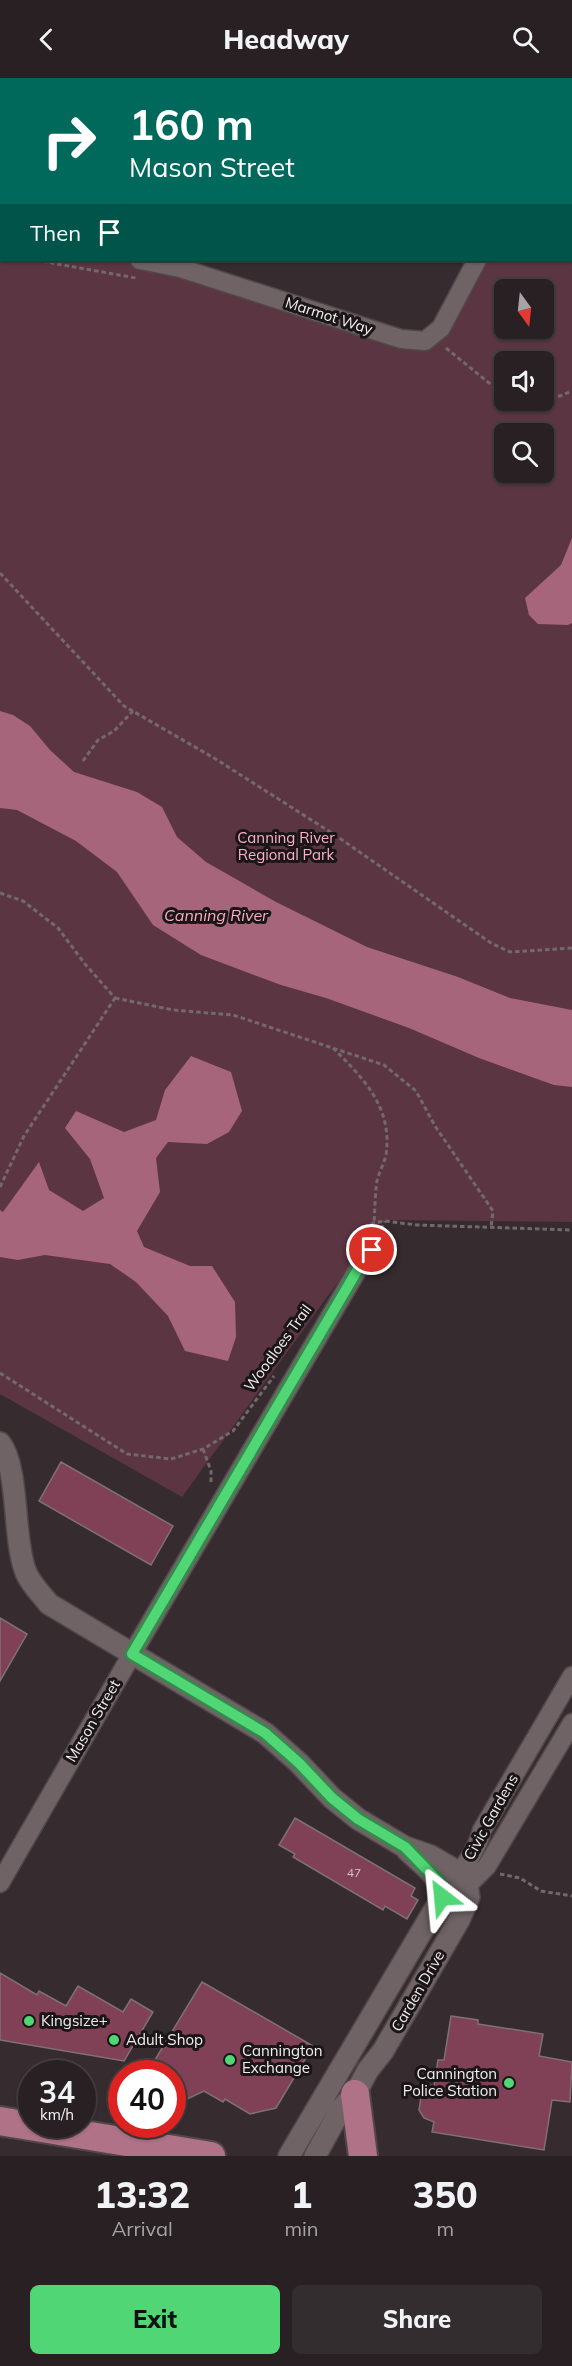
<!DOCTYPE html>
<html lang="en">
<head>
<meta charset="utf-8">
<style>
  body { margin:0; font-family:Mulish,sans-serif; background:#342d2f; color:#f1f3f6; height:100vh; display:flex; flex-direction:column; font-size:22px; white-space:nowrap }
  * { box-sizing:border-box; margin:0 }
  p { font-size:20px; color:#a5a3a5 }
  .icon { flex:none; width:33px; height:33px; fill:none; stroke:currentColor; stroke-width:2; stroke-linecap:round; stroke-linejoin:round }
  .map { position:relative; height:2078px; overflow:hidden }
  .details { display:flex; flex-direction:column; background:#282022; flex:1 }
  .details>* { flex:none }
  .banner { position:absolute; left:0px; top:0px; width:573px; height:183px; box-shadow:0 2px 4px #0004,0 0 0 2px #443e40; background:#00695c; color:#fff; overflow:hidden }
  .needle { width:39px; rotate:165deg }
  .buttons { position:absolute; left:494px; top:201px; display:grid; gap:12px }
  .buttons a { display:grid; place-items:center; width:60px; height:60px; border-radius:9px; background:#282022; box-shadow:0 2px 4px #0004,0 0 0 2px #443e40; font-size:30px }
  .speed { position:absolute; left:18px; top:1982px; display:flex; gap:12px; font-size:30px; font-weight:700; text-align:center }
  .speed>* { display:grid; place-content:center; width:78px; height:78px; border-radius:50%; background:#282022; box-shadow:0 2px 4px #0004,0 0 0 2px #443e40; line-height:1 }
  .speed small { font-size:15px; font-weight:400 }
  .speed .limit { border:9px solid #d22; background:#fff; color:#111 }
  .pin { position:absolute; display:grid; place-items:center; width:51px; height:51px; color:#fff; margin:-26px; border:3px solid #fff; border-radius:50%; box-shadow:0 2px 6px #0007 }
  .me { position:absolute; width:66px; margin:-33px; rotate:331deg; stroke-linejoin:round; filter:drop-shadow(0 0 4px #0008) }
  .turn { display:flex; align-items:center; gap:21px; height:126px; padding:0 30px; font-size:27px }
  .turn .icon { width:78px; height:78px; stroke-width:2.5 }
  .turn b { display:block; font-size:42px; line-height:51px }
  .then { display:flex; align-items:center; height:57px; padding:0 30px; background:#0003; gap:12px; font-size:22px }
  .eta { display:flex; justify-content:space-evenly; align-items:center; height:102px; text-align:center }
  .eta b { font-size:36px; font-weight:800; line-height:42px }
  .action { display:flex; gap:12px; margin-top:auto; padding:12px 30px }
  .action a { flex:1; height:69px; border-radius:9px; background:#50d674; color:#111; font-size:24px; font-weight:800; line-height:69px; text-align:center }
  .action a+a { background:#342d2f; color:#f1f3f6 }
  header { display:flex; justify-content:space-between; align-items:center; height:78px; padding:0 30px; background:#282022; font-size:27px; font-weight:800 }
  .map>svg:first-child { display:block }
  .green { fill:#5c3542; fill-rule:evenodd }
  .water { fill:#a7657b }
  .building { fill:#804157; stroke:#7e7175; stroke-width:1.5 }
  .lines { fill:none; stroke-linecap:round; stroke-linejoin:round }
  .minor-casing { stroke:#51474a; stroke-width:21 }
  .tertiary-casing { stroke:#51474a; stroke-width:24 }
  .trunk-casing { stroke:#51474a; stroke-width:32 }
  .path { stroke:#73696c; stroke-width:3; stroke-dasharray:4.5 3; stroke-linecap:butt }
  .minor { stroke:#6f6366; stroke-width:18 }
  .tertiary { stroke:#6f6366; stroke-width:21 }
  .trunk { stroke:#af7286; stroke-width:28 }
  .route-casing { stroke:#348b4b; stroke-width:15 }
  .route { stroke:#50d674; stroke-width:10 }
  .poi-dot { fill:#50d674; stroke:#1a1516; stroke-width:2 }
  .labels { text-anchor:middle; stroke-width:6; stroke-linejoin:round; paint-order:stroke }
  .number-label { font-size:12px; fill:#d7c2c9 }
  .street-label { font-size:15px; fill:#f4edef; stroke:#1a1516 }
  .park-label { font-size:15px; fill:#ffb0c9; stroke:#1a1516 }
  .poi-label { font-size:15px; fill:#f4edef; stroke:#1a1516; text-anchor:start }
  .water-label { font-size:16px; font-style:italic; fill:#fbadc5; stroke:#1a1516 }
</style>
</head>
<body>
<header><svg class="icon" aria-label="back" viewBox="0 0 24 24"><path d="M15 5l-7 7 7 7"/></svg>Headway<svg class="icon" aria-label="search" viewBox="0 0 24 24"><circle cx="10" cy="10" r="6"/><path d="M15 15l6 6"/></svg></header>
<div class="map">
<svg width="572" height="2078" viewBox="0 0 572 2078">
  <rect width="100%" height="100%" fill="#362b2e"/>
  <path class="green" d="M572,39V1144L383,1142L182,1419L0,1316V148L2,182H123L431,266L478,182H572ZM504,212H543V250H504ZM504,284H543V322H504ZM504,356H543V394H504Z"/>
  <path class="water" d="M572,460V545L568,547L538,546L529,537L525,520L561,487Z
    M0,633L13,637L30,648L50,672L74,694L137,714L162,729L177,759L206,784L276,824L367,869L458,899L510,920L572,932V1009L554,1007L479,980L409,950L326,920L281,907L201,877L153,847L117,794L76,763L17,732L0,730Z
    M191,978L231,994L242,1033L229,1054L207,1066L168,1064L156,1080L160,1114L137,1153L144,1169L190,1188H212L235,1224L236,1259L228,1283L185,1273L168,1238L136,1204L110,1186L45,1177L18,1182L0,1179V1132L3,1134L39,1084L49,1112L83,1133L104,1120L90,1081L65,1050L76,1033L124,1054L156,1042L165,1012Z"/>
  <path class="building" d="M61,1384L173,1448L151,1487L39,1423Z
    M0,1540L27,1556L0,1603Z
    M295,1740L415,1810L411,1818L418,1822L407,1841L385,1828L383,1832L293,1779L295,1776L279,1767Z
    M0,1895L37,1917L39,1913L66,1928L78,1908L123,1934L131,1921L153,1934L124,1983L0,1962Z
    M202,1904L313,1968L276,2030L250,2036L225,2021L223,2024L204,2013L185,2022L172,2019V1995H147Z
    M451,1938L478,1942V1946L543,1956L539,1978L572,1984L570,2024L552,2022L544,2072L432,2054L434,2044L424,2040L419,2032L423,2006L434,2008L438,1982H444Z"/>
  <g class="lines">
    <defs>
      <path id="minor" d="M408,0L409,2
        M264,2L265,0
        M0,14L2,11
        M572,33V32
        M0,151L2,152
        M140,182L180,190L401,261L425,263L441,250L477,182
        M0,1805L132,1576L361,1186L372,1172
        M454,1810L467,1808L487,1788L572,1645
        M443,1812C460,1795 476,1776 482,1752L572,1598"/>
      <path id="tertiary" d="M0,1365C19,1389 13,1459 25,1492C29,1504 41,1516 49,1526L265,1655L299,1685L332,1720L358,1741L405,1769L431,1778L460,1795L467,1808L469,1819L459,1842L383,1973L368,1992L355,2016L341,2031L315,2078
        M289,2078L442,1819C444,1801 419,1784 407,1772"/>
      <path id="trunk" d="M355,2016L363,2078
        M0,2043L211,2078"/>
    </defs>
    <use href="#minor" class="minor-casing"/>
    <use href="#tertiary" class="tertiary-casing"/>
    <use href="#trunk" class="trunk-casing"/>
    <path class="path" d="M0,39L2,36
      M572,59V58
      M0,173H2
      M35,182L136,200
      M446,270L489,305L504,313
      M543,319L560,318L572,313
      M0,495L124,628L214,680L335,757L491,865L510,874L572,870
      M83,683L98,662L114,653L133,633
      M0,815L23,823L58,850L85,886L115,920
      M115,920L173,932L233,937L384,987L416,1013L435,1048L493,1133L491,1149
      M333,970C363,1000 393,1029 386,1077C384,1086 379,1094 377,1103C375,1116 375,1131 374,1145
      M0,1109L24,1058L115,920
      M362,1158L366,1150L373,1145L385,1143L417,1147L572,1152
      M378,1158L385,1143
      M0,1295L127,1376L171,1381L203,1371L233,1353L274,1298
      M203,1371L211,1393V1407
      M500,1796L520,1800L541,1813L572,1818"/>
    <use href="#minor" class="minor"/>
    <use href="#tertiary" class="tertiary"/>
    <use href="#trunk" class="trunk"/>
  </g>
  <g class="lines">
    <defs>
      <path id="route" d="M372,1172L361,1186L132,1576L265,1655L299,1685L332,1720L358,1741L405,1769L438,1803L443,1812L442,1819"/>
    </defs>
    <use href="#route" class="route-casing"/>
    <use href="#route" class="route"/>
  </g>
  <g class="poi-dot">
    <circle cx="29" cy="1943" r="6"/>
    <circle cx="114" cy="1962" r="6"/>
    <circle cx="230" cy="1982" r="6"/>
    <circle cx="509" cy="2005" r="6"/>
  </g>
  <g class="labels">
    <g class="number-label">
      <text x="354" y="1799">47</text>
    </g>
    <g class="street-label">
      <text transform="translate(329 238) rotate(18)" y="5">Marmot Way</text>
      <text transform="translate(278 1270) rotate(-54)" y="5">Woodloes Trail</text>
      <text transform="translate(93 1643) rotate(-60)" y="5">Mason Street</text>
      <text transform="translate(491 1739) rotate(-61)" y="5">Civic Gardens</text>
      <text transform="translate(418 1913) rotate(-60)" y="5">Carden Drive</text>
    </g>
    <g class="park-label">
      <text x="286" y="765">Canning River<tspan x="286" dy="17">Regional Park</tspan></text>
    </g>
    <g class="poi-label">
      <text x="41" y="1948">Kingsize+</text>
      <text x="126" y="1967">Adult Shop</text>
      <text x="242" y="1978">Cannington<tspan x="242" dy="17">Exchange</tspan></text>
      <text x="497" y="2001" text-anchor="end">Cannington<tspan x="497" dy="17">Police Station</tspan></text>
    </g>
    <g class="water-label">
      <text x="216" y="843">Canning River</text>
    </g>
  </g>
</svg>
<div class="buttons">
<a><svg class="needle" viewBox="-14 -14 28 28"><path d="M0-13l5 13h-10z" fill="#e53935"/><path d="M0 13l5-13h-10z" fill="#a5a3a5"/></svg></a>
<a><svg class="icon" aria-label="sound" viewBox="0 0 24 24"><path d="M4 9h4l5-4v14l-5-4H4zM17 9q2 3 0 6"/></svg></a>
<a><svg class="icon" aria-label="search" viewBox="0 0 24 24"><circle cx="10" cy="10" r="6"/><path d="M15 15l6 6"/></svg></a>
</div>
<div class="speed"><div>34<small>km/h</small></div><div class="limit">40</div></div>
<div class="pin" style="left:372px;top:1172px;background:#d93025"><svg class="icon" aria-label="arrive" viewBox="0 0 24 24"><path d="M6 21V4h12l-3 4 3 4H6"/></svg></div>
<svg class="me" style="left:442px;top:1819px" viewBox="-20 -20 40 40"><path d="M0-17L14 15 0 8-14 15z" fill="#50d674" stroke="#fff" stroke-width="4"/></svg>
<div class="banner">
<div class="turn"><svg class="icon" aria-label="right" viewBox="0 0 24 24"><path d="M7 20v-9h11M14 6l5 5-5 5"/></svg><div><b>160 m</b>Mason Street</div></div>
<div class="then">Then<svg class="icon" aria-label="arrive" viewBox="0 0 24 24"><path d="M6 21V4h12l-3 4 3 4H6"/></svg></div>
</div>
</div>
<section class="details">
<div class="eta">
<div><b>13:32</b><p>Arrival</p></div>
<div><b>1</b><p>min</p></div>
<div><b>350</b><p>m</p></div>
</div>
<div class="action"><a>Exit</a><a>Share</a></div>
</section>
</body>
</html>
